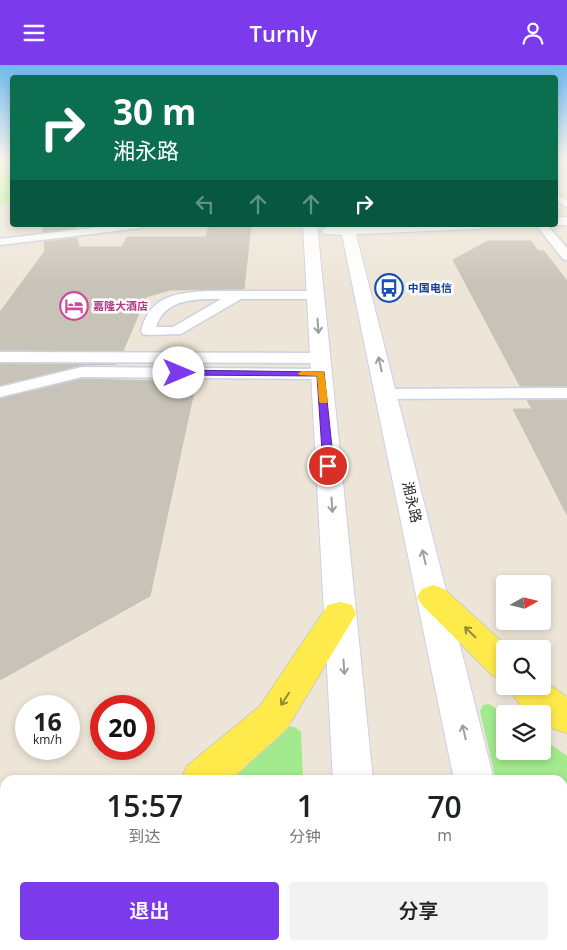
<!DOCTYPE html>
<html lang="zh">
<head>
<meta charset="utf-8">
<style>
  body { margin:0; font-family:"Open Sans","Noto Sans SC",sans-serif; background:#f2f2f2; color:#202124; height:100vh; display:flex; flex-direction:column; font-size:19px; white-space:nowrap }
  * { box-sizing:border-box; margin:0 }
  p { font-size:16px; color:#757577 }
  .icon { flex:none; width:28px; height:28px; fill:none; stroke:currentColor; stroke-width:2; stroke-linecap:round; stroke-linejoin:round }
  .map { position:relative; flex:1; overflow:hidden }
  .sheet { position:absolute; left:0px; top:710px; width:568px; height:175px; display:flex; flex-direction:column; background:#fff; border-radius:15px 15px 0 0; box-shadow:0 2px 8px #0003 }
  .sheet>* { flex:none }
  .guide { position:absolute; left:10px; top:10px; width:548px; height:152px; border-radius:5px; box-shadow:0 2px 8px #0003; background:#0b6e4f; color:#fff; overflow:hidden }
  .needle { width:32px; rotate:82deg }
  .tools { position:absolute; left:496px; top:510px; display:grid; gap:10px }
  .tools a { display:grid; place-items:center; width:55px; height:55px; border-radius:5px; background:#fff; box-shadow:0 2px 8px #0003; font-size:25px }
  .speed { position:absolute; left:15px; top:630px; display:flex; gap:10px; font-size:25px; font-weight:700; text-align:center }
  .speed>* { display:grid; place-content:center; width:65px; height:65px; border-radius:50%; background:#fff; box-shadow:0 2px 8px #0003; line-height:1 }
  .speed small { font-size:12px; font-weight:400 }
  .speed .limit { border:8px solid #d22; background:#fff; color:#111 }
  .pin { position:absolute; display:grid; place-items:center; width:42px; height:42px; color:#fff; margin:-21px; border:2px solid #fff; border-radius:50%; box-shadow:0 1px 5px #0007 }
  .me { position:absolute; width:55px; margin:-28px; rotate:90deg; stroke-linejoin:round; filter:drop-shadow(0 0 4px #0008) }
  .turn { display:flex; align-items:center; gap:18px; height:105px; padding:0 20px; font-size:22px }
  .turn .icon { width:65px; height:65px; stroke-width:2.5 }
  .turn b { display:block; font-size:35px; line-height:42px }
  .lanes { display:flex; align-items:center; height:48px; padding:0 20px; background:#0003; justify-content:center; gap:25px; direction:ltr }
  .lanes .off { opacity:.35 }
  .eta { display:flex; justify-content:space-evenly; align-items:center; height:85px; text-align:center }
  .eta b { font-size:30px; font-weight:600; line-height:35px }
  .cta { display:flex; gap:10px; margin-top:auto; padding:10px 20px }
  .cta a { flex:1; height:58px; border-radius:5px; background:#7c3aed; color:#fff; font-size:20px; font-weight:600; line-height:58px; text-align:center }
  .cta a+a { background:#f2f2f2; color:#202124 }
  header { display:flex; justify-content:space-between; align-items:center; height:65px; padding:0 20px; background:#7c3aed; color:#fff; font-size:22px; font-weight:600 }
  .map>svg:first-child { display:block }
  .green { fill:#a3ea8e }
  .pitch { fill:#b9f388 }
  .plaza { fill:#ddd9d0 }
  .building { fill:#c8c3b8; stroke:#c8c3b2 }
  .lines { fill:none; stroke-linecap:round; stroke-linejoin:round }
  .lane-casing { stroke:#cdcfe4; stroke-width:3 }
  .secondary-casing { stroke:#cdcfe4; stroke-width:2 }
  .primary-casing { stroke:#ccc; stroke-width:2 }
  .lane { fill:#fff; fill-rule:evenodd }
  .secondary { fill:#fff; fill-rule:evenodd }
  .primary { fill:#ffea4b; fill-rule:evenodd }
  .oneway { stroke:#9f9f9f }
  .oneway2 { stroke:#948a3a }
  .route { fill:#7c3aed; stroke:#51269a }
  .slow { fill:#f59e0b }
  .labels { text-anchor:middle; stroke-width:5; stroke-linejoin:round; paint-order:stroke }
  .far-transit-label { font-size:11px; font-weight:bold; fill:#164399; stroke:#fff; text-anchor:start }
  .far-hotel-label { font-size:11px; font-weight:bold; fill:#b23c85; stroke:#fff; text-anchor:start }
  .street-label { font-size:14px; fill:#292929; stroke:#fff }
</style>
</head>
<body>
<header><svg class="icon" aria-label="menu" viewBox="0 0 24 24"><path d="M4 6h16M4 12h16M4 18h16"/></svg>Turnly<svg class="icon" aria-label="person" viewBox="0 0 24 24"><circle cx="12" cy="8" r="4"/><path d="M4 21q1-7 8-7t8 7"/></svg></header>
<div class="map">
<svg width="567" height="885" viewBox="0 0 567 885">
  <rect width="100%" height="100%" fill="#ede6d8"/>
  <path class="green" d="M489,639L505,649V686H542L543,674L567,691V731L563,737L562,715H496L480,646L483,640Z
    M286,661L295,662L301,667L303,715H223Z"/>
  <path class="pitch" d="M12,96V138L0,139V97Z"/>
  <path class="plaza" d="M567,731V868L563,869L562,737Z"/>
  <path class="building" d="M43,160H75V163L43,167Z
    M209,160H251L244,224L170,225L146,232L123,286L0,285V247L45,186L44,177L77,173L79,182H122L127,172H206Z
    M488,176H531L538,186H544L567,216V321H520L453,195Z
    M0,299H117L82,300L0,320Z
    M82,314L196,317L150,531L0,615V334Z
    M527,335H567V450L513,344H532Z"/>
  <g class="lines">
    <defs>
      <path id="lane" d="M555,128L567,135V142L555,135Z
        M114,160H146L141,163L0,180V174Z
        M536,160H547L567,183V195L563,194Z
        M207,226H315L322,230L315,234H241L181,269L148,270L143,269L141,266C150,231 175,228 207,226ZM221,234L173,262H156C165,233 196,234 221,234Z
        M0,287L320,288L326,290L328,293L326,296L320,298L0,297Z
        M82,302L321,304L327,306L329,309L327,312L321,314L82,312L0,332V322Z
        M567,323V333L387,334L381,333L378,329L381,325L387,324Z"/>
      <path id="secondary" d="M567,152V160H550H555V153Z
        M303,160H317L373,715H333Z
        M340,160H486L484,163L479,164L356,169L494,715H454L342,170L324,169L322,166L324,163Z
        M342,880H390V885H342Z
        M488,880H536L537,885H489Z"/>
      <path id="primary" d="M433,520L444,524L510,584H505V615L493,611L422,540L417,532L422,524Z
        M340,537L352,540L356,549L286,665L230,715H181L187,701L260,641L328,540Z
        M542,614L567,632V668L554,664L542,656V649C526,649 515,636 508,621H542Z
        M5,830V878L0,880V832Z"/>
    </defs>
    <use href="#lane" class="lane-casing"/>
    <use href="#secondary" class="secondary-casing"/>
    <use href="#primary" class="primary-casing"/>
    <use href="#lane" class="lane"/>
    <use href="#secondary" class="secondary"/>
    <use href="#primary" class="primary"/>
  </g>
  <defs><path id="oneway-shaft" d="M-6 0H5M1.5-3L5.5 0L1.5 3" fill="none" stroke-width="1.6" stroke-linecap="round" stroke-linejoin="round" transform="scale(1.25)"/></defs>
  <g class="oneway">
    <use href="#oneway-shaft" transform="translate(318 261) rotate(86)"/>
    <use href="#oneway-shaft" transform="translate(380 299) rotate(-103)"/>
    <use href="#oneway-shaft" transform="translate(332 440) rotate(86)"/>
    <use href="#oneway-shaft" transform="translate(424 492) rotate(-103)"/>
    <use href="#oneway-shaft" transform="translate(344 602) rotate(86)"/>
    <use href="#oneway-shaft" transform="translate(464 667) rotate(-103)"/>
  </g>
  <g class="oneway2">
    <use href="#oneway-shaft" transform="translate(470 567) rotate(-136)"/>
    <use href="#oneway-shaft" transform="translate(285 634) rotate(123)"/>
  </g>
  <linearGradient id="sky" x2="0" y2="1"><stop stop-color="#71b9f0"/><stop offset="0.43" stop-color="#f7f4ed"/><stop offset="1" stop-color="#f7f4ed" stop-opacity="0"/></linearGradient>
  <rect width="567" height="219" fill="url(#sky)"/>
  <path class="route" d="M179,305L324,307L334,401L328,404L323,401L317,311L176,310L175,308Z"/>
  <path class="slow" d="M302,306L324,307L328,336L327,338H320L319,336L317,311L299,310L298,308Z"/>
  <defs>
    <symbol id="bus-ring" viewBox="-11 -11 22 22"><circle r="9.5" fill="#fff" stroke="#1a4fb4" stroke-width="1.5"/><path d="M-5-6H5V4H4V6H2V4H-2V6H-4V4H-5ZM-3.5-4V0h7V-4ZM-3.5 1.2v1.5H-2V1.2ZM2 1.2v1.5H3.5V1.2Z" fill="#1a4fb4"/></symbol>
    <symbol id="hotel-ring" viewBox="-11 -11 22 22"><circle r="9.5" fill="#fff" stroke="#d1479c" stroke-width="1.5"/><path d="M-6-4.5h1.5V1H6V5H4.5V3h-9V5H-6ZM-4 0a1.8 1.8 0 1 1 3.6 0ZM.5 0V-2.5h3Q6-2.5 6 0Z" fill="#d1479c"/></symbol>
  </defs>
  <g fill-rule="evenodd">
    <use href="#bus-ring" x="373" y="207" width="32" height="32"/>
    <use href="#hotel-ring" x="58" y="225" width="32" height="32"/>
  </g>
  <g class="labels">
    <g class="far-transit-label">
      <text x="408" y="227">中国电信</text>
    </g>
    <g class="far-hotel-label">
      <text x="93" y="245">嘉隆大酒店</text>
    </g>
    <g class="street-label">
      <text transform="translate(412 437) rotate(77)" y="5">湘永路</text>
    </g>
  </g>
</svg>
<div class="tools">
<a><svg class="needle" viewBox="-14 -14 28 28"><path d="M0-13l5 13h-10z" fill="#e53935"/><path d="M0 13l5-13h-10z" fill="#757577"/></svg></a>
<a><svg class="icon" aria-label="search" viewBox="0 0 24 24"><circle cx="10" cy="10" r="6"/><path d="M15 15l6 6"/></svg></a>
<a><svg class="icon" aria-label="layers" viewBox="0 0 24 24"><path d="M12 4l9 5-9 5-9-5zM3 14l9 5 9-5"/></svg></a>
</div>
<div class="speed"><div>16<small>km/h</small></div><div class="limit">20</div></div>
<div class="pin" style="left:328px;top:401px;background:#d93025"><svg class="icon" aria-label="arrive" viewBox="0 0 24 24"><path d="M6 21V4h12l-3 4 3 4H6"/></svg></div>
<svg class="me" style="left:179px;top:308px" viewBox="-20 -20 40 40"><circle r="19" fill="#fff"/><path d="M0-13L10 11 0 6-10 11z" fill="#7c3aed"/></svg>
<div class="guide">
<div class="turn"><svg class="icon" aria-label="right" viewBox="0 0 24 24"><path d="M7 20v-9h11M14 6l5 5-5 5"/></svg><div><b>30 m</b>湘永路</div></div>
<div class="lanes"><svg class="icon off" aria-label="left" viewBox="0 0 24 24"><path d="M17 20v-9H6M10 6l-5 5 5 5"/></svg><svg class="icon off" aria-label="ahead" viewBox="0 0 24 24"><path d="M12 20V5M6 11l6-6 6 6"/></svg><svg class="icon off" aria-label="ahead" viewBox="0 0 24 24"><path d="M12 20V5M6 11l6-6 6 6"/></svg><svg class="icon" aria-label="right" viewBox="0 0 24 24"><path d="M7 20v-9h11M14 6l5 5-5 5"/></svg></div>
</div>
<section class="sheet">
<div class="eta">
<div><b>15:57</b><p>到达</p></div>
<div><b>1</b><p>分钟</p></div>
<div><b>70</b><p>m</p></div>
</div>
<div class="cta"><a>退出</a><a>分享</a></div>
</section>
</div>
</body>
</html>
